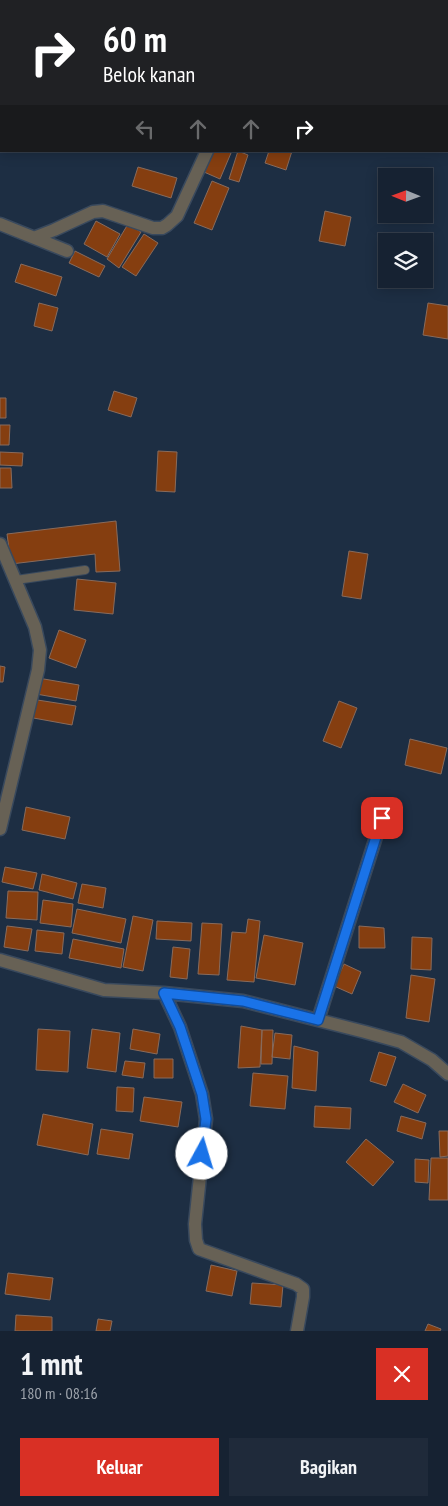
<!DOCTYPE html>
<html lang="id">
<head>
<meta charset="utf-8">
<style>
  body { margin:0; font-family:"PT Sans Narrow",sans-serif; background:#1f2a3a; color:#f1f3f6; height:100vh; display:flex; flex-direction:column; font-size:19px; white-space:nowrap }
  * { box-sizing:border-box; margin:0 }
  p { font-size:16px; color:#9ea4ac }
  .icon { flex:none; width:28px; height:28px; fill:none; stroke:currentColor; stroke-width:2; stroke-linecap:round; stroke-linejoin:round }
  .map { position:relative; height:1331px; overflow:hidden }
  .sheet { display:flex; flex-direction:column; background:#162232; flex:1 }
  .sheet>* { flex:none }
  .hud { position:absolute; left:0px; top:0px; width:449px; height:152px; box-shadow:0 2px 12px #0003,0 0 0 1px #353f4d; background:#202124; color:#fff; overflow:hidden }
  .needle { width:32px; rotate:271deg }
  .fabs { position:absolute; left:378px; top:168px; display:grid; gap:10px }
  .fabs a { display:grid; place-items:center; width:55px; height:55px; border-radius:0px; background:#162232; box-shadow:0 2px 12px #0003,0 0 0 1px #353f4d; font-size:25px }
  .pin { position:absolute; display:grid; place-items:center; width:42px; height:42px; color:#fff; margin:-21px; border-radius:10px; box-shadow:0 2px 8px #0006 }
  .me { position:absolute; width:55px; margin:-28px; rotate:6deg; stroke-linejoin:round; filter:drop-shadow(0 0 4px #0008) }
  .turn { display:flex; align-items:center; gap:18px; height:105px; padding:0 20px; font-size:22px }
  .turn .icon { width:65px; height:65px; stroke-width:2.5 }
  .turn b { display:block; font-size:35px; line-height:42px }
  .lanes { display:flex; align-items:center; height:48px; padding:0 20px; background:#0003; justify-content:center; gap:25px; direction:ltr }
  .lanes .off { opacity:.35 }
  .round { display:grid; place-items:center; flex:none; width:52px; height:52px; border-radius:0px; background:#1f2a3a }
  .overview { display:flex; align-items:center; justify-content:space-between; height:85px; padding:0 20px }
  h1 { font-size:30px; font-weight:800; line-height:38px }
  .cta { display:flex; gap:10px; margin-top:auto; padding:10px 20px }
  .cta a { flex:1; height:58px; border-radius:0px; background:#d93025; color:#fff; font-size:20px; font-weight:800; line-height:58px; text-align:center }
  .cta a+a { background:#1f2a3a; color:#f1f3f6 }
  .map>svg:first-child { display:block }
  .building { fill:#853e10; stroke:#886b5c }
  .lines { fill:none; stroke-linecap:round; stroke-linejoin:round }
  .service-casing { stroke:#39495d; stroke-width:10 }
  .minor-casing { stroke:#39495d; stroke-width:15 }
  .service { stroke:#676155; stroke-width:8 }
  .minor { stroke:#676155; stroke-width:12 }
  .route-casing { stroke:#114b97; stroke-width:12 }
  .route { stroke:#1a73e8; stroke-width:9 }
</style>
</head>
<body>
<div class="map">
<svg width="448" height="1331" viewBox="0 0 448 1331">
  <rect width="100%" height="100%" fill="#1d2e43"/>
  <path class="building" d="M213,151H227L231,153L220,179L204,172Z
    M238,151L248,155L239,182L229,179Z
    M269,151H292L286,170L265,163Z
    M138,167L177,178L171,198L132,186Z
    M212,181L229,188L212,230L194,223Z
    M325,211L351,217L345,246L319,241Z
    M96,221L120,234L107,257L84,244Z
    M128,224L141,232L119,268L107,259Z
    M144,234L158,243L136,276L122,267Z
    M75,251L105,266L99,277L69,263Z
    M21,264L62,277L56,296L15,282Z
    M39,303L58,308L52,331L34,326Z
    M428,303L448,306V339L423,335Z
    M114,391L137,398L131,417L108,410Z
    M0,398H6V418H0Z
    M0,425H10L9,445H0Z
    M158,451L177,452L175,492L156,491Z
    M0,452L23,453L22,466L0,465Z
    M0,468H11L12,488H0Z
    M116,521L120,571L96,572L95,554L11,564L7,534Z
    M349,551L368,554L361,599L342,596Z
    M77,579L116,583L113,614L74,610Z
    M59,630L86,640L76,668L49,658Z
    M0,666L5,667L3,682H0Z
    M38,678L79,685L76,701L36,694Z
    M31,699L76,706L72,725L28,717Z
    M339,701L357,708L341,748L323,741Z
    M410,739L447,748L441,774L405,765Z
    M26,807L70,817L65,839L22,830Z
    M5,867L37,873L33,889L2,882Z
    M42,874L77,883L73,899L39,890Z
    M82,884L106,888L103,908L78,903Z
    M8,891L38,892L37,920L6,918Z
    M43,900L73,904L71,927L40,923Z
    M77,909L126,919L121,943L72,933Z
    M133,916L153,920L143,971L123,967Z
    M248,919L260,921L254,982L227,980L232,932L246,933Z
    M157,921L192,923L191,941L156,939Z
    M202,923L222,924L219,975L198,974Z
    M7,926L32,929L28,951L4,947Z
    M359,926L384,928L385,948H359Z
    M37,930L64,933L62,954L35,951Z
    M264,935L303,943L295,985L256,978Z
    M412,937L432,938L431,970L411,969Z
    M73,939L124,949L121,968L69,958Z
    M173,947L190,949L187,979L170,977Z
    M344,964L361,972L352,994L334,986Z
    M411,975L435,979L429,1022L406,1018Z
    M241,1026L262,1030L260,1067L238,1068Z
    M38,1029L70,1031L68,1072L36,1070Z
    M92,1029L120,1033L116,1072L87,1068Z
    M133,1029L160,1034L157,1054L130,1049Z
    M262,1030H273L272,1064H261Z
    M275,1033L292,1035L290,1059L272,1057Z
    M294,1046L318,1052L316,1091L292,1088Z
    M379,1052L396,1057L386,1086L370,1081Z
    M154,1059H173V1078H154Z
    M125,1061L145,1063L143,1078L122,1075Z
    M253,1073L288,1076L285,1109L250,1106Z
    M403,1084L426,1095L418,1113L394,1102Z
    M117,1087L134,1088L133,1112L116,1111Z
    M144,1097L182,1102L178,1127L140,1121Z
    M315,1106L351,1108L350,1129L314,1127Z
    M43,1114L93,1124L88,1155L37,1145Z
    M401,1116L426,1123L422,1139L397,1131Z
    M101,1129L133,1134L129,1159L97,1154Z
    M439,1131H448V1156L440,1157Z
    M366,1139L394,1162L373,1186L346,1162Z
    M431,1158H448V1200H429Z
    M415,1159L429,1160L428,1183L415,1182Z
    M211,1265L237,1271L232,1296L206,1291Z
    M8,1273L53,1278L50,1300L5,1294Z
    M252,1283L283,1285L281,1307L250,1304Z
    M16,1315L52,1317V1331H15Z
    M98,1319L112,1321L110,1331H96Z
    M428,1324L441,1329L440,1331H425Z"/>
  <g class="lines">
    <defs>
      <path id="service" d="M16,580L85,570"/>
      <path id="minor" d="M77,1V0
        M204,1L205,0
        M0,36L1,37
        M0,224L67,251
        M36,237L54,230L93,212L103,211L153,228H162L167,225L177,216L207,151
        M0,544L35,627L40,650L38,670L0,829
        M0,960L104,990L164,993L243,1001L365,1032L401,1042L432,1060L448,1074
        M164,993L180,1027L202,1094L206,1119L195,1224L196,1240L199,1249L296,1284L303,1289V1297L297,1331
        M318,1020L382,818"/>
    </defs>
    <use href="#service" class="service-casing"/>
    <use href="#minor" class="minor-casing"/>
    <use href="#service" class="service"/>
    <use href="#minor" class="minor"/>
  </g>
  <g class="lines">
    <defs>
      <path id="route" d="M202,1154L206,1119L202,1094L180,1027L164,993L243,1001L318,1020L382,818"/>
    </defs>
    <use href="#route" class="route-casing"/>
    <use href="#route" class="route"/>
  </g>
</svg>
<div class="fabs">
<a><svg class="needle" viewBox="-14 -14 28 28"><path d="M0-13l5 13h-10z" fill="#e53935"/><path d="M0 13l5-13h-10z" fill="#9ea4ac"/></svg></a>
<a><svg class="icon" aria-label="layers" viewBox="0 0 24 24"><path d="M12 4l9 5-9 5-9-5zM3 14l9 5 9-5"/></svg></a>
</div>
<div class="pin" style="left:382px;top:818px;background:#d93025"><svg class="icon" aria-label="arrive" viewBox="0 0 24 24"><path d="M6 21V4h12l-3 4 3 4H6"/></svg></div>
<svg class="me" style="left:202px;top:1154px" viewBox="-20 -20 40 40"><circle r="19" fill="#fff"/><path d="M0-13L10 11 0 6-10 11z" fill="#1a73e8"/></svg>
<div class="hud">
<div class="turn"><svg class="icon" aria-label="right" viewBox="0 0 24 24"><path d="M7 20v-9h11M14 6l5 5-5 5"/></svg><div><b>60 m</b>Belok kanan</div></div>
<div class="lanes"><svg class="icon off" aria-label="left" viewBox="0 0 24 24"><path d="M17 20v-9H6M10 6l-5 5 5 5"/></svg><svg class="icon off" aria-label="ahead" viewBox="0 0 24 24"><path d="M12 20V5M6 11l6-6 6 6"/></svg><svg class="icon off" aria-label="ahead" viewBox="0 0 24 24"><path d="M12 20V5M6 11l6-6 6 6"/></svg><svg class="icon" aria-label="right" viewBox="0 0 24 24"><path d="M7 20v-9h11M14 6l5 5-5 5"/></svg></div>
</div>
</div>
<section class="sheet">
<div class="overview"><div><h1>1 mnt</h1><p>180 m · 08:16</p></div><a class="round" style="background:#d93025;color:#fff"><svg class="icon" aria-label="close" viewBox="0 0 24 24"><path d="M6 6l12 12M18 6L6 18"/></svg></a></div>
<div class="cta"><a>Keluar</a><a>Bagikan</a></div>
</section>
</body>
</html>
